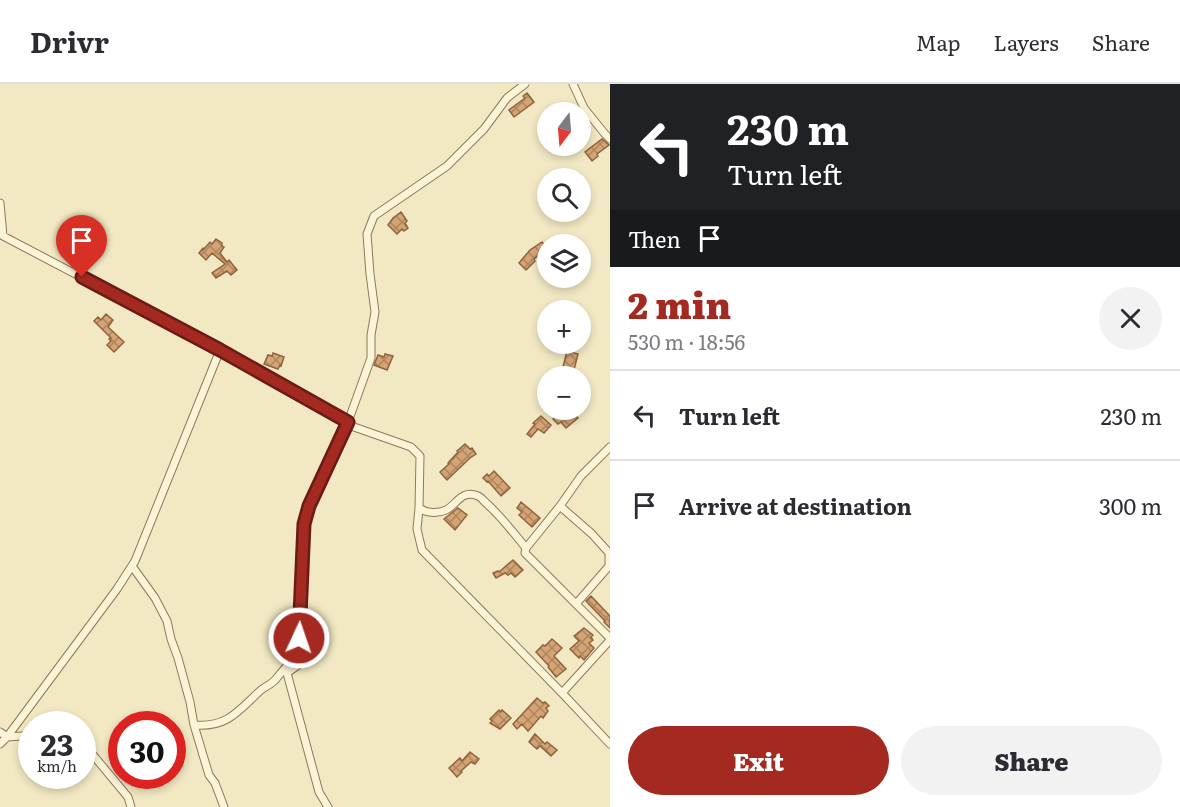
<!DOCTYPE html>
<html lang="en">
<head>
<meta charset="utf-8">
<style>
  body { margin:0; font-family:Literata,serif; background:#f2f2f3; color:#2b2b33; height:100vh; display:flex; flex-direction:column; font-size:22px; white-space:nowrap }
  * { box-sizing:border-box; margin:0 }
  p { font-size:20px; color:#7c7c81 }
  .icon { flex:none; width:33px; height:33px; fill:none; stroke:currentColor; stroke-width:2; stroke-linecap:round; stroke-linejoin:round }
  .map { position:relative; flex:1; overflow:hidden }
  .panel { display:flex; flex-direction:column; background:#fff; width:570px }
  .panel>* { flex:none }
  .hud { background:#202124; color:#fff; overflow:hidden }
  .needle { width:39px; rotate:196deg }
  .tools { position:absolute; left:537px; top:18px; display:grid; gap:12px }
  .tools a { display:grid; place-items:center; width:54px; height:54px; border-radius:50%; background:#fff; box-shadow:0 3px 9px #0003; font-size:30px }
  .speed { position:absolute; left:18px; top:627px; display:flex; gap:12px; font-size:30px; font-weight:700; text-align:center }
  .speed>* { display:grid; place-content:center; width:78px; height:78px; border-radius:50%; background:#fff; box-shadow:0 3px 9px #0003; line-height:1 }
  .speed small { font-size:15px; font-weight:400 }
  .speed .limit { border:9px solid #d22; background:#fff; color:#111 }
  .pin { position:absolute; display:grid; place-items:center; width:51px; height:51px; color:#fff; margin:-62px -26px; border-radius:50% 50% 50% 0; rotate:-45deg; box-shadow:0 0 6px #0007 }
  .pin .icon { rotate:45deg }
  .me { position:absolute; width:66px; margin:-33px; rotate:3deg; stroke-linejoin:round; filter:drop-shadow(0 0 4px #0008) }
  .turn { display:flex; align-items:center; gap:21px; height:126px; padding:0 18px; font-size:27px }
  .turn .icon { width:78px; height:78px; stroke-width:2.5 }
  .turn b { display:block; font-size:42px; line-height:51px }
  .then { display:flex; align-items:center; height:57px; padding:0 18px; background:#0003; gap:12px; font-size:22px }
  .round { display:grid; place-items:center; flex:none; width:63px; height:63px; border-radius:32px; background:#f2f2f3 }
  .overview { display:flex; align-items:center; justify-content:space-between; height:102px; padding:0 18px }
  h1 { font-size:36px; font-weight:800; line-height:45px; color:#a42a21 }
  .primary-button { display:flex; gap:12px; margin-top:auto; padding:12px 18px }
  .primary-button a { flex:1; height:69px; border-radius:36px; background:#a42a21; color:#fff; font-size:24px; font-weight:800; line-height:69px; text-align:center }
  .primary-button a+a { background:#f2f2f3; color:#2b2b33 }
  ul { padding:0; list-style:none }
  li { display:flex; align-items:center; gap:18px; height:90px; padding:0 18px; border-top:2px solid #e1e1e2 }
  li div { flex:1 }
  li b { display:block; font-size:22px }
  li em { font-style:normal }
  header { display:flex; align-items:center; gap:36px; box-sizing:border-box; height:84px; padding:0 30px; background:#fff; border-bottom:2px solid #e1e1e2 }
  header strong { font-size:28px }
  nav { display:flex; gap:33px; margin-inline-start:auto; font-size:21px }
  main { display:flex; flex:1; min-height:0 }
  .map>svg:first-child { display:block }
  .building { fill:url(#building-cross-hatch); stroke:#91633b; stroke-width:1.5 }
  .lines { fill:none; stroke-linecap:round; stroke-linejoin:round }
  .street-casing { stroke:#8f7957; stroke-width:9 }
  .street { stroke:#fcf4d7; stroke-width:7 }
  .route-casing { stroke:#6b1b15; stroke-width:15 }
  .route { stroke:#a42a21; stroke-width:10 }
</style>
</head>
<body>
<header>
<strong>Drivr</strong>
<nav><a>Map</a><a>Layers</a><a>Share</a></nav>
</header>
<main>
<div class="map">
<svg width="610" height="723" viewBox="0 0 610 723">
  <defs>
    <pattern id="building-cross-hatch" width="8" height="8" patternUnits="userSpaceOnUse" patternTransform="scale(1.5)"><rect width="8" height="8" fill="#d4a475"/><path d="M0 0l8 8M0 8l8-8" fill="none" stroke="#ad865f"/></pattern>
  </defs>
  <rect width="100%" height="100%" fill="#f2e8c3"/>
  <path class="building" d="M527,9L534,18L514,33L509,26L525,14L523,12Z
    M602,55L609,61L597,70L598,72L592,77L585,68Z
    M401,128L407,137L405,139L408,144L404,147L402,145L397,150L388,141L393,134Z
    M216,155L222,159V162L224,163L220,169L227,178L229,176L237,186L231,191L227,187L216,194L212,189L225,180L212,169L206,176L199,169L203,164L204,165L210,158L212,160Z
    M542,158L548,165L534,175L535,177L526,186L519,179L530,166Z
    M106,230L113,236L108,243L124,258L114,268L107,261L111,257L109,255L111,254L94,237L98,233L101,236Z
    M567,267L578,270L574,286L563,283Z
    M273,269L284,273L281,282L280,281L278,285L264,280L268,271L272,272Z
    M385,270L393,272L387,286L374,281L378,271L384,273Z
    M563,326H570L578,334L566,344L561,338L558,340L553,335L556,331L558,332Z
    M541,332L551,341L544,349L538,345L531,353L527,350L535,340L533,339Z
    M465,360L470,365L472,364L476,370L470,374L447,396L440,388L449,380L448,379L458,368L457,367Z
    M494,387L510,404L501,412L488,397L487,398L483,394L487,390L489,392Z
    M521,418L540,434L532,443L519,431L522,428L517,424Z
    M458,424L467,431L455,446L444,435Z
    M513,476L523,486L515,493L511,489L508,491L505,489L496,494L493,489L498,487L499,488Z
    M591,512L610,532V544L604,538L605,537L586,517Z
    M584,544L593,551L591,553L593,556L589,559L594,564L584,576L580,572L579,574L570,565L579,557L574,552Z
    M552,555L562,564L554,572L566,585L556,593L548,583L549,582L536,568L543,561L545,562Z
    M537,614L543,619L545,618L549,622L546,624L548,627L543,634L541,632L528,647L522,640L517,645L513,640Z
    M499,626L501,628L502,626L511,634L500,645L490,639L492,637L490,635Z
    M535,650L545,660L547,658L557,666L551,672L540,662L537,665L529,658Z
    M470,668L479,675L475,680L471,678L461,687L462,688L457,693L449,684L460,674L462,677Z"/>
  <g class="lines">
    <defs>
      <path id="street" d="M573,0L584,24L605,50L610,55
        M0,119L3,152L220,266L348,338L354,343L411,363L420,372L419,424L417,445L422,466L562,609L610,660
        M560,422L592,450L609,469V482L576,520
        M419,424C426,429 437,430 446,426C457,421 461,405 478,412C481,413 483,416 485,418C501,432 513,448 526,464L525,469L610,554
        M526,464L560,422L581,392L610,363
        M132,482L155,514L167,537L171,555L178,574L190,618L194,641L209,691L215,699L224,723
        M562,609L610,556
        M194,641C228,644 239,626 261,606C266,602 272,600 276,595C284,585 291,576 302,568
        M0,648L7,653L117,505L135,477L220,266
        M0,660L7,653L22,652L32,653
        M82,668L93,671L128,713L131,723
        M328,723L319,708L287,589L301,579L302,568L299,553L304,440L309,422L348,338L371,274V251L375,228L370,190L367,150L374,132L447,82L484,45L507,14L525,0"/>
    </defs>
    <use href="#street" class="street-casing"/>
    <use href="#street" class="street"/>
  </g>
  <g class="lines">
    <defs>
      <path id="route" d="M82,193L220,266L348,338L309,422L304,440L299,554"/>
    </defs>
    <use href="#route" class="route-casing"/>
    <use href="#route" class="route"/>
  </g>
</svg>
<div class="tools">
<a><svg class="needle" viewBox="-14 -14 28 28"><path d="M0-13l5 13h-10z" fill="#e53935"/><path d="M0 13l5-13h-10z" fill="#7c7c81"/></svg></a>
<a><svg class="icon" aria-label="search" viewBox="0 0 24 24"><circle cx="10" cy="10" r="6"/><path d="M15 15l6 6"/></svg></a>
<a><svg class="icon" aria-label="layers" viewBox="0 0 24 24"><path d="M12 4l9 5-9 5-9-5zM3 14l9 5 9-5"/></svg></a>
<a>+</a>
<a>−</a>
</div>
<div class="speed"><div>23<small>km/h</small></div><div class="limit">30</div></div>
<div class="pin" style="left:82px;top:193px;background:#d93025"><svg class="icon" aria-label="arrive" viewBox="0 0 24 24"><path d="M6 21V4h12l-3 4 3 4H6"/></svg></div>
<svg class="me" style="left:299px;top:554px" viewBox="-20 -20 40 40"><circle r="17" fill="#a42a21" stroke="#fff" stroke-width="3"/><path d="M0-11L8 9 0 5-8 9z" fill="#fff"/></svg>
</div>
<section class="panel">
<div class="hud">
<div class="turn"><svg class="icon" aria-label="left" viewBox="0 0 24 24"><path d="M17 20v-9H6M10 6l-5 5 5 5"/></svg><div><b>230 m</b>Turn left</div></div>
<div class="then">Then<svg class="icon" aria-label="arrive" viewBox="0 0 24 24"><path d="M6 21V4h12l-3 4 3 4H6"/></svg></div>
</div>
<div class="overview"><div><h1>2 min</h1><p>530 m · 18:56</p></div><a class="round"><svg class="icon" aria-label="close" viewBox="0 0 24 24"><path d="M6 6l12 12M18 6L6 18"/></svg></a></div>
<ul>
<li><svg class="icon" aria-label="left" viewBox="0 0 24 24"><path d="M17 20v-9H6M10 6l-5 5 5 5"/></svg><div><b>Turn left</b></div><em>230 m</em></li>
<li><svg class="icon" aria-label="arrive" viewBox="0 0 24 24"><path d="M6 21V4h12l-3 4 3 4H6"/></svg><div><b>Arrive at destination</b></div><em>300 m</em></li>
</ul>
<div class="primary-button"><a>Exit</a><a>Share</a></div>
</section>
</main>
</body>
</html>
